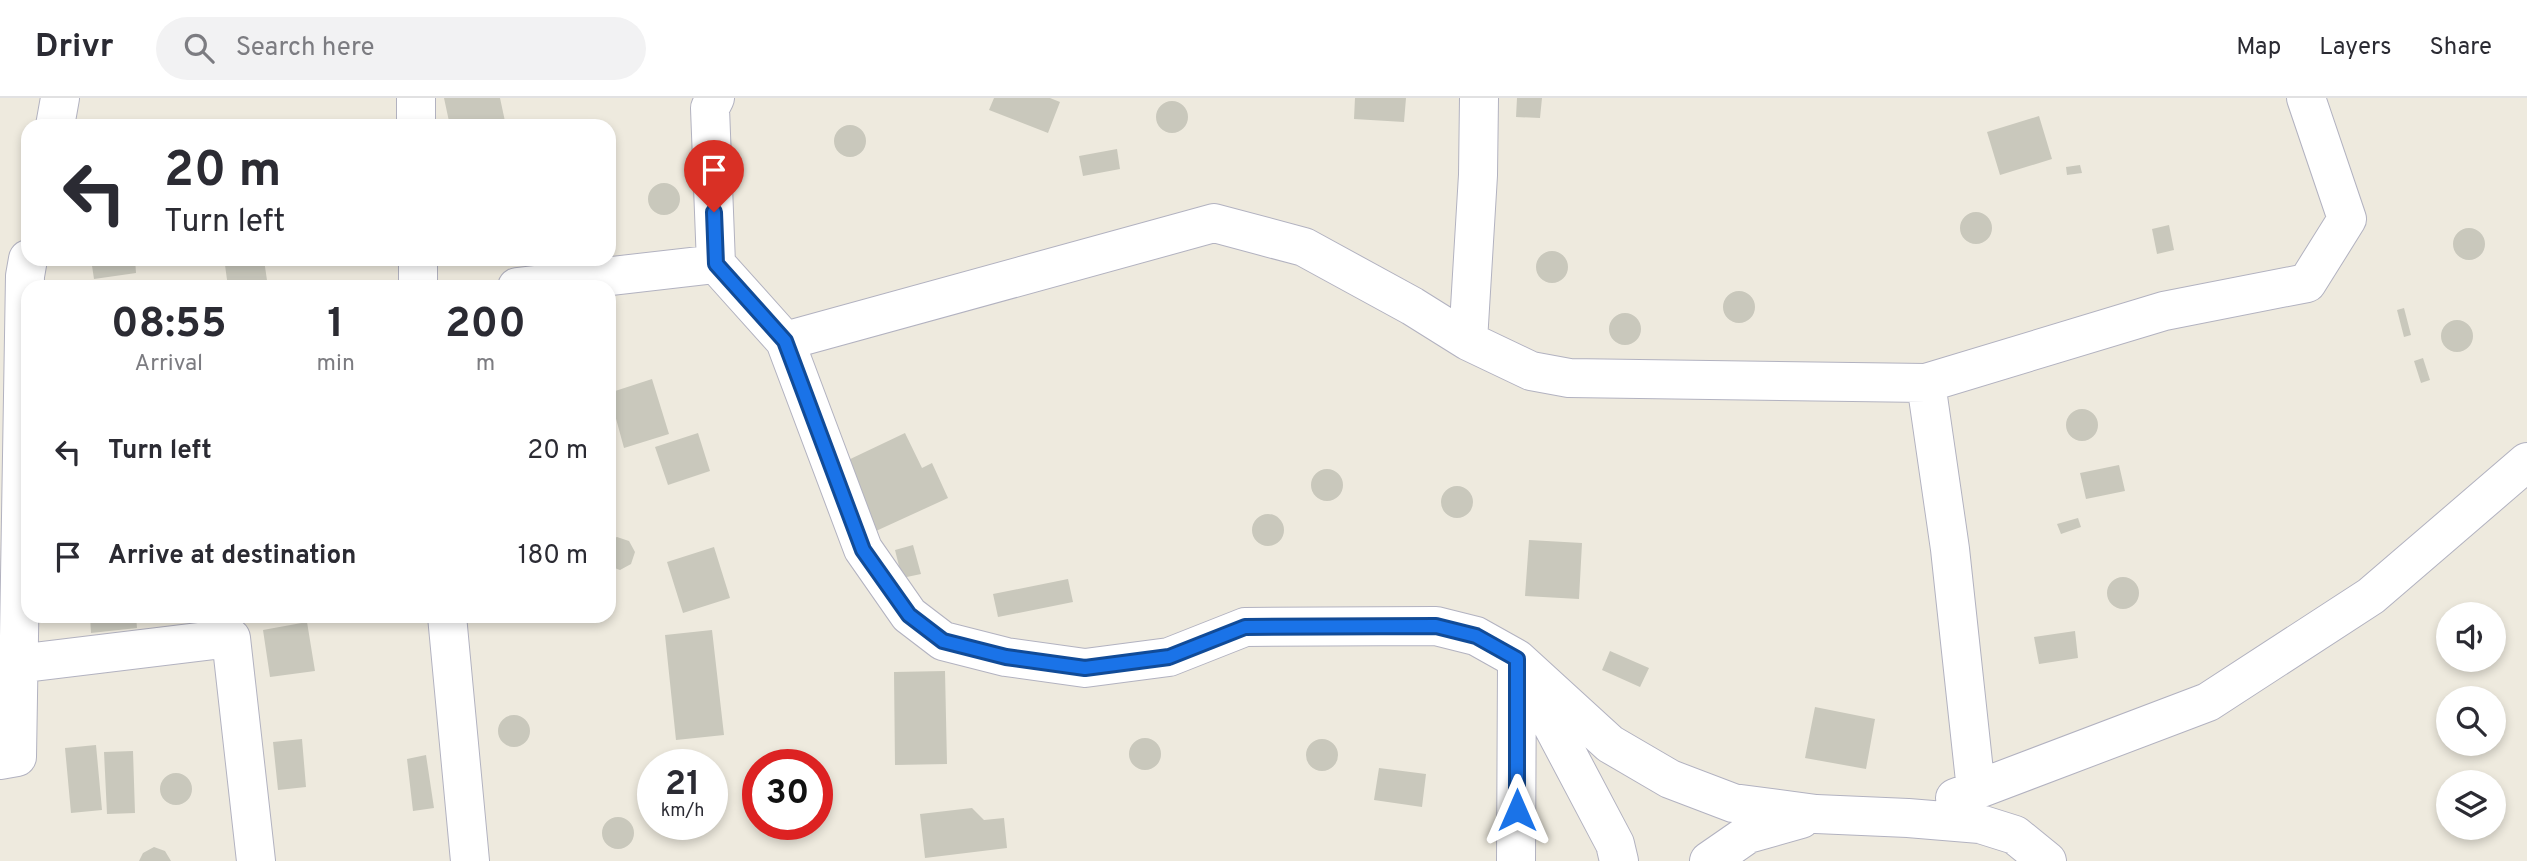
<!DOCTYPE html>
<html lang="en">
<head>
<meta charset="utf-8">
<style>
  body { margin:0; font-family:Overpass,sans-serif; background:#f2f2f3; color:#2b2b33; height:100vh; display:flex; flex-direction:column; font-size:26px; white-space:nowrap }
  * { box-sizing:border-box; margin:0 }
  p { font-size:23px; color:#7c7c81 }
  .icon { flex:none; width:38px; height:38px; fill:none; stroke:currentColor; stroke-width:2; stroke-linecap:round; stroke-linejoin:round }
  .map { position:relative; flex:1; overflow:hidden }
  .sheet { position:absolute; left:21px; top:182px; width:595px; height:343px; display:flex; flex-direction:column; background:#fff; border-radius:21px; box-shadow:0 4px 10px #0003 }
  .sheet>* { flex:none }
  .guide { position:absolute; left:21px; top:21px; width:595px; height:147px; border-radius:21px; box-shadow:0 4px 10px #0003; background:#fff; color:#2b2b33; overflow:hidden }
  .buttons { position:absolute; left:2436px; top:504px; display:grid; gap:14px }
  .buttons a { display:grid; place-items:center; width:70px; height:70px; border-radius:50%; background:#fff; box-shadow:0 4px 10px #0003; font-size:35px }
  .speed { position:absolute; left:637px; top:651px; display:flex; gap:14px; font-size:35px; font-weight:700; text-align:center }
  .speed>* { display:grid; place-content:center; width:91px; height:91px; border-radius:50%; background:#fff; box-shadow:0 4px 10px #0003; line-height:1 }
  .speed small { font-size:18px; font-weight:400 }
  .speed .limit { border:10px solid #d22; background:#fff; color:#111 }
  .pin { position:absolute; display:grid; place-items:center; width:60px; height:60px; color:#fff; margin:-72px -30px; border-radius:50% 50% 50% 0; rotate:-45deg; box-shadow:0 0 7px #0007 }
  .pin .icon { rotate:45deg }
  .me { position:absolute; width:77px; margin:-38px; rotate:0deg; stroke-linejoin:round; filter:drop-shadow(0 0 5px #0008) }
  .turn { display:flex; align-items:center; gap:24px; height:147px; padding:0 28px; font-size:32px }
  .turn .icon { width:91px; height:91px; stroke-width:2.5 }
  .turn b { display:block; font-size:49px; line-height:60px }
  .eta { display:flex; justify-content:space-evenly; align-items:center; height:119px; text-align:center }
  .eta b { font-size:42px; font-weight:700; line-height:49px }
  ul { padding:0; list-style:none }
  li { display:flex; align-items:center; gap:21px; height:105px; padding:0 28px }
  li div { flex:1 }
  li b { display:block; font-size:26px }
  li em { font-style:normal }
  header { display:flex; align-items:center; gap:42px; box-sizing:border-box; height:98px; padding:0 35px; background:#fff; border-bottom:2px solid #e1e1e2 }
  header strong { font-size:33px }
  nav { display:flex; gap:38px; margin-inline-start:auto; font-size:24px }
  .search { width:490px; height:63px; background:#f2f2f3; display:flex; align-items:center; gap:18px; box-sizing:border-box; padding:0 24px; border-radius:38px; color:#7c7c81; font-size:26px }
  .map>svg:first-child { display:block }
  .building { fill:#c9c8bc }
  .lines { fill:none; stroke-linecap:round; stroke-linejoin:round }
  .street-casing { stroke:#b2b2c0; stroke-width:40 }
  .street { stroke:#fff; stroke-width:38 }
  .route-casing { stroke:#114b97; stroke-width:18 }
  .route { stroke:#1a73e8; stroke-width:12 }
</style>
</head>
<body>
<header>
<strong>Drivr</strong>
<div class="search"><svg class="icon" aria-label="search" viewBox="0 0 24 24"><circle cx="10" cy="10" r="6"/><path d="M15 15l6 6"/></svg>Search here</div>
<nav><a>Map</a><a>Layers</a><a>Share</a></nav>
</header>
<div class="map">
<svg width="2527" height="763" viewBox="0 0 2527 763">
  <rect width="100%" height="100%" fill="#eeeade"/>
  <path class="building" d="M444,0H500L506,28H450Z
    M994,0H1050L1060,4L1048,35L989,12Z
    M1355,0H1406L1404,24L1354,21Z
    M1517,0H1542L1540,20L1516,19Z
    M1156 19a16 16 0 1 1 32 0a16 16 0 1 1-32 0Z
    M2039,18L2052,61L2000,77L1987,34Z
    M834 43a16 16 0 1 1 32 0a16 16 0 1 1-32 0Z
    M1117,51L1120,71L1083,78L1079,58Z
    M2080,67L2082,75L2067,77L2066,69Z
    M648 101a16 16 0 1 1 32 0a16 16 0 1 1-32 0Z
    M1960 130a16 16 0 1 1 32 0a16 16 0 1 1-32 0Z
    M2169,127L2174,152L2157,156L2152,131Z
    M2453 146a16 16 0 1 1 32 0a16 16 0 1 1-32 0Z
    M1536 169a16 16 0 1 1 32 0a16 16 0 1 1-32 0Z
    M91,161H135L136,175L94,181Z
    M264,162L268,189H228L225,167Z
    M1723 209a16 16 0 1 1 32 0a16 16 0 1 1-32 0Z
    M2404,210L2411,237L2404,239L2397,212Z
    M1609 231a16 16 0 1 1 32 0a16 16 0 1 1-32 0Z
    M2441 238a16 16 0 1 1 32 0a16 16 0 1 1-32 0Z
    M2423,260L2430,282L2421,285L2414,263Z
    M652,281L669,336L624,350L609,295Z
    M2066 327a16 16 0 1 1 32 0a16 16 0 1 1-32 0Z
    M698,335L710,373L668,387L655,349Z
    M905,335L922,370L932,365L948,400L876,433L844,364Z
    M2119,367L2125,393L2086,401L2080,375Z
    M1311 387a16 16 0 1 1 32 0a16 16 0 1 1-32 0Z
    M1441 404a16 16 0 1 1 32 0a16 16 0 1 1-32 0Z
    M1252 432a16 16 0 1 1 32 0a16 16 0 1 1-32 0Z
    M2078,420L2081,429L2061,436L2057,426Z
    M617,439L629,443L635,454L631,466L620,472L609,468V442Z
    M1529,442L1582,445L1579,501L1525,498Z
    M913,447L921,476L902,480L895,452Z
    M714,449L730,500L683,515L667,464Z
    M2107 495a16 16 0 1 1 32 0a16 16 0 1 1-32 0Z
    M1068,481L1073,504L998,519L993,496Z
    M90,518H136L137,530L91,535Z
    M307,524L315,573L270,579L263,532Z
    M712,532L724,637L676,642L665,537Z
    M2075,533L2078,560L2039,566L2034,539Z
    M1610,553L1649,570L1640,589L1602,572Z
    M945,573L947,666L895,667L894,574Z
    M1815,609L1875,621L1866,671L1805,660Z
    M498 633a16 16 0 1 1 32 0a16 16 0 1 1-32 0Z
    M1129 656a16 16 0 1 1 32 0a16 16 0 1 1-32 0Z
    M1306 657a16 16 0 1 1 32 0a16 16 0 1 1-32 0Z
    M302,641L306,689L278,692L273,644Z
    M96,647L102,712L71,715L65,650Z
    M133,653L135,715L107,716L104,654Z
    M426,657L434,710L413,713L407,661Z
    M1379,670L1426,676L1422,709L1374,702Z
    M160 691a16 16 0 1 1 32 0a16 16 0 1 1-32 0Z
    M972,710L984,722L1004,720L1007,750L925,760L920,716Z
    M602 735a16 16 0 1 1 32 0a16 16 0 1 1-32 0Z
    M154,749L165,753L171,763H139L143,755Z"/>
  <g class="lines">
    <defs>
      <path id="street" d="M416,0V28
        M55,28L60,0
        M418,161V189
        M716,166L785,243L863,451L909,517L943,543L1006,559L1085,570L1169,559L1245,529L1436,528L1476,538L1517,561L1610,646L1670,681L1733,705L1816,716L1908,720L1980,726L2015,737L2047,763
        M517,189L716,166L710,10L715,0
        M785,243L1214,125L1304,149L1412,208L1468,243L1531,273L1569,280L1926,285L2164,213L2307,185L2347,121L2306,0
        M1468,243L1478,77L1479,0
        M1926,285L1950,451L1976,692L1955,700
        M447,518L470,763
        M17,566L231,540L256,763
        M1531,587L1615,746L1619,763
        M0,662L17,659L25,178L28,161
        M1976,692L2208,604L2371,498L2527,364
        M1516,763L1517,566
        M1709,763L1748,736L1801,721"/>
    </defs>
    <use href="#street" class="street-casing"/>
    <use href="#street" class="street"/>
  </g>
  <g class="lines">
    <defs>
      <path id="route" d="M714,114L716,166L785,243L863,452L909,517L943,543L1006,559L1085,570L1169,559L1245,529L1436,528L1476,538L1517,561V712"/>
    </defs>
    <use href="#route" class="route-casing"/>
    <use href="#route" class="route"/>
  </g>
</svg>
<div class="buttons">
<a><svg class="icon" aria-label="sound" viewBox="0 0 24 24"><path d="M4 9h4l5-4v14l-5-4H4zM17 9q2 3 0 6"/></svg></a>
<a><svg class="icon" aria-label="search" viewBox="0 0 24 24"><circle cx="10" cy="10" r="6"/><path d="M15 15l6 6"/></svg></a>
<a><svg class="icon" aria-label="layers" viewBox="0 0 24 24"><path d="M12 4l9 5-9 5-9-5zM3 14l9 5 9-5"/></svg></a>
</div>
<div class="speed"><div>21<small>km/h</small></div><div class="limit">30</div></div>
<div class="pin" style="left:714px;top:114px;background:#d93025"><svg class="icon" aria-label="arrive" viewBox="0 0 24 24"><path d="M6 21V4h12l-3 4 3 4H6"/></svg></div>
<svg class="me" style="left:1517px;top:712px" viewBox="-20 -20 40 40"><path d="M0-17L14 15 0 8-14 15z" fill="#1a73e8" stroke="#fff" stroke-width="4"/></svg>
<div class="guide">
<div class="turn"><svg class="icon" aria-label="left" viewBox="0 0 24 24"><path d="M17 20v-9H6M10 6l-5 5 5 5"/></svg><div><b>20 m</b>Turn left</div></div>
</div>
<section class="sheet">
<div class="eta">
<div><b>08:55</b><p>Arrival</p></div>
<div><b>1</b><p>min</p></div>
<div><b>200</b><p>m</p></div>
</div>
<ul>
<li><svg class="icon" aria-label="left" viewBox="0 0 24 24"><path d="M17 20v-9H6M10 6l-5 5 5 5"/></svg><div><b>Turn left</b></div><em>20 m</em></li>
<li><svg class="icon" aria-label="arrive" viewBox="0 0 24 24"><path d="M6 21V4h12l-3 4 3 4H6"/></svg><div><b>Arrive at destination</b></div><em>180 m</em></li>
</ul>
</section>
</div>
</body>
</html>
